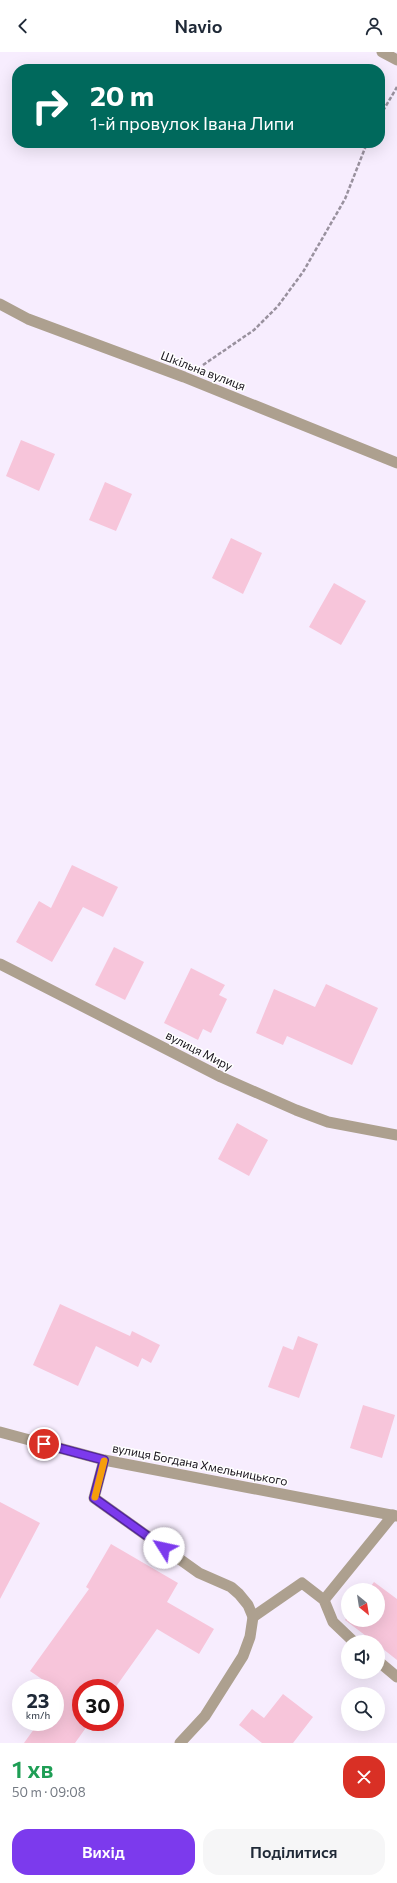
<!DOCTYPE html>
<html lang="uk">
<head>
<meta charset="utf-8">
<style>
  body { margin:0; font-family:Commissioner,sans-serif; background:#f6f6f7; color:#1f2937; height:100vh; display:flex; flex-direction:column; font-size:15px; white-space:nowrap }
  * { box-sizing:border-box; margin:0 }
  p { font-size:13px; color:#747a83 }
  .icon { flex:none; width:22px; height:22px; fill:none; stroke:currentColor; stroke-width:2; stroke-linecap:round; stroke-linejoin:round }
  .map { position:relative; height:1691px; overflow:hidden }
  .sheet { display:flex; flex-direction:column; background:#fff; flex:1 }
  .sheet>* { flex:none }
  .banner { position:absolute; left:12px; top:12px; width:373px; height:84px; border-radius:16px; box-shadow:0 4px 16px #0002; background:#00695c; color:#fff; overflow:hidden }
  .needle { width:26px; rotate:150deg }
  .controls { position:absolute; left:341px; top:1531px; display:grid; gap:8px }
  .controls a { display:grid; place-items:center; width:44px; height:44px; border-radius:50%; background:#fff; box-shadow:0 4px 16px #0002; font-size:20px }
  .speed { position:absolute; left:12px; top:1627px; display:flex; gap:8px; font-size:20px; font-weight:700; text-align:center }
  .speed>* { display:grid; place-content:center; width:52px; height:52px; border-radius:50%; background:#fff; box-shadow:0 4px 16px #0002; line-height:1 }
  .speed small { font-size:10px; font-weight:400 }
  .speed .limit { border:6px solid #d22; background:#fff; color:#111 }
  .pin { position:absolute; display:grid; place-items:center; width:34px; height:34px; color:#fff; margin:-17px; border:2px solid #fff; border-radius:50%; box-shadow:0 1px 4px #0007 }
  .me { position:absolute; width:44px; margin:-22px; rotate:305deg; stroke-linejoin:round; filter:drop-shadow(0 0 3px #0008) }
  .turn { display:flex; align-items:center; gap:14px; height:84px; padding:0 12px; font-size:18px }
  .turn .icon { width:52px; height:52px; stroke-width:2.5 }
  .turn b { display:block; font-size:28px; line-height:34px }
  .round { display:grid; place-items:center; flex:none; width:42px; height:42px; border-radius:16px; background:#f6f6f7 }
  .summary { display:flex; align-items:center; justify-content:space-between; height:68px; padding:0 12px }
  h1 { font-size:24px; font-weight:600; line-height:30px; color:#1e9e55 }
  .button { display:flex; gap:8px; margin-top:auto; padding:8px 12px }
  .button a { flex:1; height:46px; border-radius:16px; background:#7c3aed; color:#fff; font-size:16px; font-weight:600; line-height:46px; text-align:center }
  .button a+a { background:#f6f6f7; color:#1f2937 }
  header { display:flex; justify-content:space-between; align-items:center; height:52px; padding:0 12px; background:#fff; font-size:18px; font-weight:600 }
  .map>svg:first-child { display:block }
  .building { fill:#f7c5da }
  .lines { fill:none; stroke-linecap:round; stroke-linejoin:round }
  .path { stroke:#99919e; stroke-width:2.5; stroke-dasharray:4 2; stroke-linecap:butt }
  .service { stroke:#ada08f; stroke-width:11 }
  .minor { stroke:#ada08f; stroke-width:11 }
  .route-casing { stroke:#51269a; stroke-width:10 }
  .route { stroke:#7c3aed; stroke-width:7 }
  .slow { stroke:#f59e0b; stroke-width:7 }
  .labels { text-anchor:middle; stroke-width:3; stroke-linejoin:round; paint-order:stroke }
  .street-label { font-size:12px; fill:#16111a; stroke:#fff }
</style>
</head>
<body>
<header><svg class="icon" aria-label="back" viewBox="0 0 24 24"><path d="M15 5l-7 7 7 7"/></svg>Navio<svg class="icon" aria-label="person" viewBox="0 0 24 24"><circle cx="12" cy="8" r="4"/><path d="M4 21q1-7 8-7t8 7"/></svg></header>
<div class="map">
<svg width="397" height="1691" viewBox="0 0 397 1691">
  <rect width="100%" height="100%" fill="#f7edfe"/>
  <path class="building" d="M21,388L55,402L39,439L6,424Z
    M105,430L132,442L116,479L89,468Z
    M231,486L262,501L243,542L212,526Z
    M334,531L366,549L341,593L309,575Z
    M72,813L118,835L103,865L83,855L52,910L16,890L39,849L51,856Z
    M114,895L144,910L125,948L95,933Z
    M191,916L225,933L219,943L227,947L211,981L203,977L198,988L164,971Z
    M326,932L378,956L352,1013L287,984L283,993L256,981L274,937L315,955Z
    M237,1071L268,1088L249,1124L218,1107Z
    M60,1252L130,1284L132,1279L160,1293L151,1311L142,1306L138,1315L96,1294L78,1334L33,1313Z
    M298,1284L318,1292L299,1346L268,1335L283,1294L293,1298Z
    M363,1353L395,1363L382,1406L350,1396Z
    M0,1450L40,1471L0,1547Z
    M111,1492L178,1531L167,1550L214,1577L199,1602L157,1577L115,1636H81V1670H90L75,1691H24L39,1670H55V1636L30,1619L89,1537L86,1535Z
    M374,1530L397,1547V1608L378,1593V1590H374L345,1568L348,1564V1568H378V1538H368Z
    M283,1642L313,1665L293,1691H262L239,1673L252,1657L264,1666Z"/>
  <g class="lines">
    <path class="path" d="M380,64L397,35
      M203,313L254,278L278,254L303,220L345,147L367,91"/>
    <path class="service" d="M382,0L397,8
      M324,1548L333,1570L354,1590
      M253,1565L302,1531L324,1548L393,1463
      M378,1609L397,1625"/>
    <path class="minor" d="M0,252L28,267L184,325L397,411
      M0,912L221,1025L296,1058L328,1070L397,1083
      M0,1380L104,1408L397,1464
      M104,1408L94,1446L199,1521L231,1535L239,1542L248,1553L253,1565L250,1585L243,1604L205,1664L180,1691"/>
  </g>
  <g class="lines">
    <defs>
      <path id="route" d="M44,1392L104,1408L94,1446L164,1496"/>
    </defs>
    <use href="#route" class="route-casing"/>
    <use href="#route" class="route"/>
    <path class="slow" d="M95,1445L104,1409"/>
  </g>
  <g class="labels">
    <g class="street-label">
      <text transform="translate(203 319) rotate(21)" y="4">Шкільна вулиця</text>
      <text transform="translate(199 999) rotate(27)" y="4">вулиця Миру</text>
      <text transform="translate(200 1413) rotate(11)" y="4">вулиця Богдана Хмельницького</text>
    </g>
  </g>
</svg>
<div class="controls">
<a><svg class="needle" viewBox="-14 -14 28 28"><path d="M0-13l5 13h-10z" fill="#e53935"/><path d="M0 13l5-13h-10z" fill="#747a83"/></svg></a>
<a><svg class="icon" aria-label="sound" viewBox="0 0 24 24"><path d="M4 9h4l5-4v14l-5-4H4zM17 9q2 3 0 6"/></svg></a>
<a><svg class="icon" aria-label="search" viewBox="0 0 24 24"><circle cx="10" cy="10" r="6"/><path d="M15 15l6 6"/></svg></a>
</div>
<div class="speed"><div>23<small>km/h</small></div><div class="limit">30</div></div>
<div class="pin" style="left:44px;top:1392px;background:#d93025"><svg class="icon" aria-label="arrive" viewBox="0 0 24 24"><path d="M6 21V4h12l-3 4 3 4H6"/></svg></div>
<svg class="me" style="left:164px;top:1496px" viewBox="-20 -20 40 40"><circle r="19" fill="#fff"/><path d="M0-13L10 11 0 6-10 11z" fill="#7c3aed"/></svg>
<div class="banner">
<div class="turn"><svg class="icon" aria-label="right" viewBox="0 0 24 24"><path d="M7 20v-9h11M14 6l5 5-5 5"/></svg><div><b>20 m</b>1-й провулок Івана Липи</div></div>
</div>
</div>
<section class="sheet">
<div class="summary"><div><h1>1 хв</h1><p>50 m · 09:08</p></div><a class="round" style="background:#d93025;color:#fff"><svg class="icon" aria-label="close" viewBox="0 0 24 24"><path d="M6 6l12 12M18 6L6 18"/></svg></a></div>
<div class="button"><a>Вихід</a><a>Поділитися</a></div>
</section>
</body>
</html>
